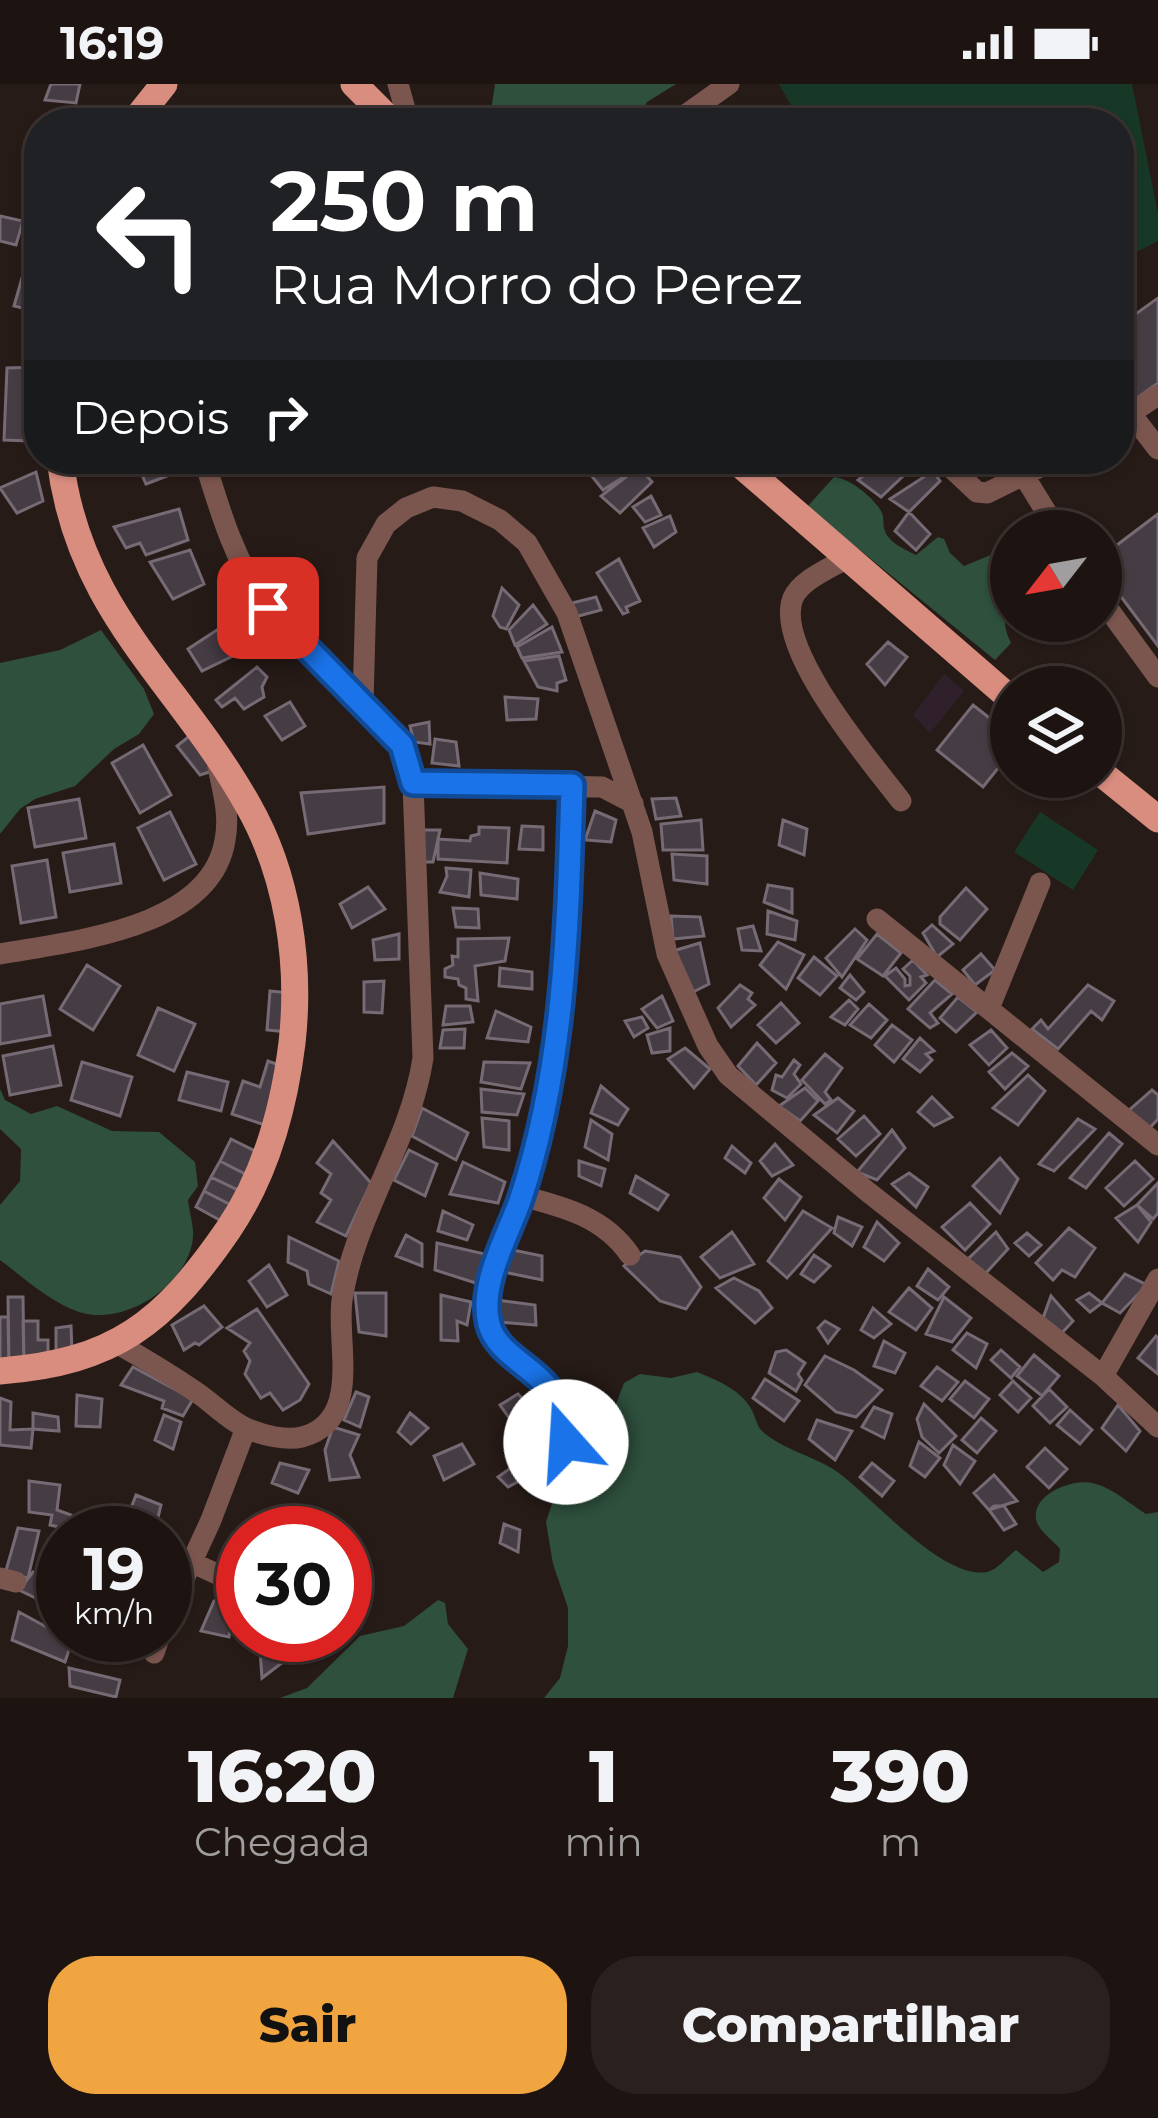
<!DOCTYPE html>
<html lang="pt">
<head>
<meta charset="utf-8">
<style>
  body { margin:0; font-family:Montserrat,sans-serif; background:#2a211f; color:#f1f3f6; height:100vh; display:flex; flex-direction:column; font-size:45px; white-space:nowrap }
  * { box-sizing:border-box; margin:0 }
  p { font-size:39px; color:#a09e9f }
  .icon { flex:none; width:66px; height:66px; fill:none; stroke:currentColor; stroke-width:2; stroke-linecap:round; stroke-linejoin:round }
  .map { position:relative; height:1614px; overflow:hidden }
  .side { display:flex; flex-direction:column; background:#1d1411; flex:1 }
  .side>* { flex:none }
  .hud { position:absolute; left:24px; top:24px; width:1110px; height:366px; border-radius:48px; box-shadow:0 3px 9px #0004,0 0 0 3px #3b3331; background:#202124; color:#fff; overflow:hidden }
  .needle { width:78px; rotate:239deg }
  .fabs { position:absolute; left:990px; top:426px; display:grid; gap:24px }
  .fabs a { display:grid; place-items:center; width:132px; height:132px; border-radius:50%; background:#1d1411; box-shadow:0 3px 9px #0004,0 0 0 3px #3b3331; font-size:60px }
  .speed { position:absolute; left:36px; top:1422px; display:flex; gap:24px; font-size:60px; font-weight:700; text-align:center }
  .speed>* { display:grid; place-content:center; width:156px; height:156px; border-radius:50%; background:#1d1411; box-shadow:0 3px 9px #0004,0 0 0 3px #3b3331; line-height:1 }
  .speed small { font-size:30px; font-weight:400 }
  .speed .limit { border:18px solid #d22; background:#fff; color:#111 }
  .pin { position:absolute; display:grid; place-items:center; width:102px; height:102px; color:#fff; margin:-51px; border-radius:24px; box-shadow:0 6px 18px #0006 }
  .me { position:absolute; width:132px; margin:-66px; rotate:341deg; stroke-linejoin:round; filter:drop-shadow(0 0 9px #0008) }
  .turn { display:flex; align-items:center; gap:42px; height:252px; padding:0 48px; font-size:54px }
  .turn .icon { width:156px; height:156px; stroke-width:2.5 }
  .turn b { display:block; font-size:84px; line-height:102px }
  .then { display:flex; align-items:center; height:114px; padding:0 48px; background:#0003; gap:24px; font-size:45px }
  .eta { display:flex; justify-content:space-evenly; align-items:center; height:204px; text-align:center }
  .eta b { font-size:72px; font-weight:800; line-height:84px }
  .cta { display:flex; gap:24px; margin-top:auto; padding:24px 48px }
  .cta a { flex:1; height:138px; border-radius:48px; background:#f1a540; color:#111; font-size:48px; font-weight:800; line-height:138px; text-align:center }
  .cta a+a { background:#2a211f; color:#f1f3f6 }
  .status { display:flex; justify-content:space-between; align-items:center; height:84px; padding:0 60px; background:#1d1411; direction:ltr }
  .status svg { height:33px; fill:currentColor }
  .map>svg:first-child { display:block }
  .commercial { fill:#2f202c }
  .green { fill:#183827 }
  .forest { fill:#2e503d }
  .building { fill:#463c44; stroke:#766a74; stroke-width:3 }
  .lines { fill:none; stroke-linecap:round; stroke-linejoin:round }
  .minor { stroke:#7b564f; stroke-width:21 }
  .major { stroke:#d88d7f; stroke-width:27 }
  .route-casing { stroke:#114b97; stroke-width:30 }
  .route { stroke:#1a73e8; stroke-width:21 }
</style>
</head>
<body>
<div class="status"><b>16:19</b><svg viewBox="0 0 49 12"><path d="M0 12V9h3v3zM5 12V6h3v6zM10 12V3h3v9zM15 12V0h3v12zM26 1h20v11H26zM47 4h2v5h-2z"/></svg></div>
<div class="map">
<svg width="1158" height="1614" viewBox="0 0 1158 1614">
  <rect width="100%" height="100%" fill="#271b17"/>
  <path class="commercial" d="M944,590L964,607L930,649L913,631Z"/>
  <path class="green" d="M779,0H1132L1158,130V157L1119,177V39H801Z
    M1040,728L1098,766L1073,806L1014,768Z"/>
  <path class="forest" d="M495,0H676L647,18L637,39H504L490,34Z
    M834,393C849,394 873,413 881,427C885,433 882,440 885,447C889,459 906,466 916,471L938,453L944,455L950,469L964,482L993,470C1021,494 993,524 1011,559L995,576L807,423Z
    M101,546L144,605L154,630L139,650L114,665L75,702L35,715L20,725L0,750V579L60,566Z
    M0,1005L5,1016L31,1030L57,1022L112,1047L159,1048L195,1078L198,1102L188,1116C189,1127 194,1142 193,1153C189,1201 124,1243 79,1228C50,1218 24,1194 0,1176V1121L20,1097L21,1065L0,1045Z
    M697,1288C716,1296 738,1304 750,1323C755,1330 756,1341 762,1347C781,1365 814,1372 836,1387C873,1413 942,1496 987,1488C997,1486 1007,1473 1016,1466L1043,1488L1059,1478L1060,1465C1053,1456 1038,1447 1036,1435C1032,1409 1076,1393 1096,1400C1114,1405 1130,1420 1146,1430L1158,1428V1614H544L560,1594L568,1562V1524L553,1480L546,1438L558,1401L601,1360L624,1299L640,1290L671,1294Z
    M438,1516L445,1519L448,1540L468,1565L453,1614H280L307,1604L360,1552L404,1542Z"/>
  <path class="building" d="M51,0H80L76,19L45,16Z
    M77,26L120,38L69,39Z
    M0,132L23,137L16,161L0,157Z
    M26,180L39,184V228L14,222Z
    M1158,214V299L1119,327V242Z
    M38,283L29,357L4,356L7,284Z
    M135,375H167L172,390L146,400Z
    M578,375H633L639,383L603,406Z
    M896,375L920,376L881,413L858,396L880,378L886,384Z
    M639,383L652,398L620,429L601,412Z
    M933,387L940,397L909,428L890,415Z
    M36,388L43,417L17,429L0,404Z
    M651,412L661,431L645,438L633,423Z
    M179,425L188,456L146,471L140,459L126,464L114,443Z
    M909,428L930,450L916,466L895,447Z
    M1158,430V562L1101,486V473Z
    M670,432L676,448L654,463L643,444Z
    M190,466L204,500L173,515L150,478Z
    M619,475L640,517L626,523L628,528L623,530L597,489Z
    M502,504L519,521L506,545L500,543L493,532Z
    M596,513L601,526L575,533L568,520Z
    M533,521L547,540L515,561L509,546Z
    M552,543L562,568L522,574L517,563Z
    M220,544L239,569L202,587L188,565Z
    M888,558L907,573L885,601L867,580Z
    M559,572L566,596L557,599V607L538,603L524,577Z
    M257,583L267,593L262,603L264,613L244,625L235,614L222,623L216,616Z
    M505,613L538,615L536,635L507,636Z
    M290,618L305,642L282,656L265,632Z
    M973,621L1011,651V668L983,703L937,666Z
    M429,638L430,660L414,658L410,642Z
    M192,650L216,686L200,691L177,662Z
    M435,655L456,658L459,682L432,679Z
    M143,661L171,711L140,729L112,679Z
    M384,703V739L308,750L301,709Z
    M676,714L681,732L656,735L652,715Z
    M79,715L86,754L35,763L28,724Z
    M595,727L616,736L611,758L585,756Z
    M170,728L196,780L164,796L138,744Z
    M701,736L703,766H663L661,740Z
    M783,736L807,745L804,771L779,761Z
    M522,742L543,743V766L519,765Z
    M479,743L509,744L507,779L438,775V755L470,757L471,752L479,750Z
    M419,746H440L433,778H423Z
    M114,760L121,799L70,808L63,769Z
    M672,770L707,772V800L674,796Z
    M47,776L56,833L21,839L12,782Z
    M446,784L471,786L469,813L440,808L447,792Z
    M480,789L518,795L517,815L481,811Z
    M768,801L792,805V829L764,818Z
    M368,803L385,825L352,844L340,820Z
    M966,804L987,825L960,856L940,840V833Z
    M453,824L478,825L479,844L456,843Z
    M768,827L797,837L795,856L767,850Z
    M671,832L700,833L704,852L673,855Z
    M932,841L953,860L937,873L923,849Z
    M753,842L761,867L742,866L738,845Z
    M855,845L867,856L842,893L826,874Z
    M399,850V875L375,876L373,856Z
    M877,850L901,869L883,892L857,875Z
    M509,854L505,877L475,882L478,917L466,915V904L459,901L458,895L445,893V885L453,881L452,872L458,873V855Z
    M778,858L804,871L786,905L760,881Z
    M700,859L709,900L691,909L673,867Z
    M981,870L995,886L975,901L963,886Z
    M814,873L837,892L820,911L798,894Z
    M913,876L927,891L921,893L926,899L909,916L885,892L896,884L905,895V902L910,901V892L903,885Z
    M87,881L120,902L93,946L60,925Z
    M500,884L532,888V905L499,902Z
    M850,891L864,908L856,916L840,904Z
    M935,896L952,910L930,929L938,939L930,944L908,925Z
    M384,897L382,929L364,928V898Z
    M740,901L752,909L748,915L755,921L731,943L718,924Z
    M1088,901L1114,917L1102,936L1091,927L1058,965L1032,945L1041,936L1048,945Z
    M270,907L291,909L288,948L267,946Z
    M43,912L50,951L0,960V920Z
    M662,912L673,937L657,944L642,925Z
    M958,913L977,928L956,948L940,934Z
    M849,916L858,925L845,941L831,933Z
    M781,919L799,939L776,959L758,941Z
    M869,920L887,936L871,954L850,941Z
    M446,922H470L473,938L443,941Z
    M158,924L195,940L174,987L138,971Z
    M496,927L531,943L528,958L487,954Z
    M642,933L648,944L634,953L625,937Z
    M892,941L912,956L894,978L875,961Z
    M670,944V967L652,969L647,951Z
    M465,945L464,964H440L443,946Z
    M991,946L1007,964L989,981L970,961Z
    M920,954L934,967L926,970L932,976L920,988L903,975Z
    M757,959L776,979L756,1001L738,982Z
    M53,962L61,1001L10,1011L3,972Z
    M685,964L710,985L694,1004L668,975Z
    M1012,969L1028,982L1005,1005L989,988Z
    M825,970L842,984L825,1008L831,1016L825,1020L802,996Z
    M794,976L800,981L794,990L801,1000L787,1014L772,1006L776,991L782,993Z
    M268,977L284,983L271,1043L232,1030L243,997L260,1003Z
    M82,978L132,993L120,1032L71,1016Z
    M484,978L530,979L521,1005L481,998Z
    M187,988L228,998L221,1027L179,1016Z
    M1028,991L1045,1007L1018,1041L993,1024Z
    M601,1002L628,1025L618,1041L591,1029Z
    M805,1004L818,1017L800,1037L779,1022Z
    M481,1005L524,1010L517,1031L482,1028Z
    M1152,1006L1158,1011V1035L1144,1050L1126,1029Z
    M932,1013L952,1033L934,1042L918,1028Z
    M838,1014L854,1027L837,1049L814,1031Z
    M422,1024L468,1049L456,1076L412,1052Z
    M864,1032L880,1050L856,1072L838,1055Z
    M482,1034L509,1037V1066L484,1063Z
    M1078,1035L1095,1045L1054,1087L1039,1080Z
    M591,1036L612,1050L608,1076L585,1063Z
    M892,1046L905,1064L877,1096L857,1088Z
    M1109,1049L1122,1060L1086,1104L1070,1094Z
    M231,1055L259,1069L249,1092L220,1077Z
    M333,1057L371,1099L346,1152L317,1138L331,1116L321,1109L331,1090L317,1079Z
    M775,1060L793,1081L772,1092L760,1077Z
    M732,1062L751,1079L745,1089L725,1074Z
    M409,1066L437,1080L425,1112L394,1096Z
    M1000,1074L1018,1095L1000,1129L973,1102Z
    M220,1077L249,1092L242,1108L211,1093Z
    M579,1077L605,1085L601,1102L579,1092Z
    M1135,1077L1153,1095L1124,1122L1106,1104Z
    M463,1078L505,1098L498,1119L450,1110Z
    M909,1089L928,1103L916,1123L892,1100Z
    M636,1092L668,1111L658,1126L630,1109Z
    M211,1093L242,1108L235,1123L204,1107Z
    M779,1095L801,1113L785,1136L764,1114Z
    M1158,1099V1129L1153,1135L1137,1121Z
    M204,1107L235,1123L225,1139L196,1123Z
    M970,1119L990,1140L965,1166L942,1143Z
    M1137,1121L1151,1138L1138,1158L1116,1134Z
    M443,1127L473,1141L467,1156L438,1147Z
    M803,1127L832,1144L787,1194L768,1177Z
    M838,1133L862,1143L852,1162L834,1149Z
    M877,1138L899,1159L884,1177L864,1163Z
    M1069,1144L1095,1164L1075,1193L1062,1186L1053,1196L1036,1179Z
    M732,1148L754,1180L720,1194L701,1173Z
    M996,1148L1008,1165L985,1190L968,1175Z
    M1027,1149L1041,1161L1029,1172L1015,1159Z
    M406,1151L422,1160V1182L396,1172Z
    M289,1153L339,1177L331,1210L309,1200L307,1187L288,1178Z
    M437,1159L489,1171L482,1201L435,1186Z
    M503,1164L542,1172V1196L499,1187Z
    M645,1167L680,1173L701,1203L686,1225L660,1217L624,1182Z
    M814,1171L830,1182L814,1198L801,1190Z
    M269,1181L287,1211L267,1223L249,1197Z
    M928,1185L949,1203L938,1216L917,1202Z
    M1125,1190L1147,1201L1120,1229L1102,1219Z
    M734,1194L759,1207L772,1224L755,1239L716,1204Z
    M909,1204L932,1224L916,1246L889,1228Z
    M355,1209H386V1252L359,1248Z
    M1089,1209L1102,1219L1090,1228L1077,1216Z
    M441,1211L471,1218L467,1241L457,1237L458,1257L441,1256Z
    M1051,1212L1073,1237L1059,1252L1043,1234Z
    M8,1213H23L24,1280H9Z
    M944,1213L971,1234L952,1258L926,1250Z
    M496,1216L535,1221L536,1241L497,1238Z
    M204,1222L222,1243L199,1261L195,1259L184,1266L172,1241Z
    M873,1224L891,1240L874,1254L861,1246Z
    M257,1225L309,1300L300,1316L283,1326L270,1309L261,1314L245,1290L250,1277L244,1267L250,1259L227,1244Z
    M0,1233H8L9,1282H0Z
    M23,1237H38V1256H48V1280L24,1281Z
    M825,1237L839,1245L828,1259L818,1244Z
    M71,1242L72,1267L56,1268V1244Z
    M967,1249L987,1260L976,1284L953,1266Z
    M1156,1252L1158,1254V1290L1138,1274Z
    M884,1257L905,1269L895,1289L874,1282Z
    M786,1266L805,1279L798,1290L802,1296L796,1307L769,1289L776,1268Z
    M1001,1266L1020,1283L1011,1294L991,1276Z
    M1034,1271L1059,1292L1042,1312L1017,1292Z
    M825,1272L854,1286L882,1306L856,1333L836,1328L805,1301Z
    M133,1283L193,1315L183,1332L162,1324L164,1317L121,1301Z
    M937,1283L958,1298L942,1317L921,1302Z
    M765,1295L799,1317L784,1337L753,1314Z
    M965,1297L989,1315L974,1334L950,1315Z
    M1013,1297L1031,1314L1018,1328L1000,1311Z
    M1049,1305L1067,1323L1050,1339L1033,1322Z
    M356,1308L369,1313L360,1343L344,1336Z
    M518,1310L533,1325L512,1338L500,1321Z
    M77,1311L102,1315L100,1343L76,1342Z
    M0,1314L11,1318L10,1346L33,1345L31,1364L0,1361Z
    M924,1320L956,1352L939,1369L922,1353L917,1335Z
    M1118,1321L1140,1347L1126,1367L1102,1344Z
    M874,1323L892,1330L884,1354L862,1343Z
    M1070,1326L1092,1346L1080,1360L1057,1341Z
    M33,1329L58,1333L59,1347L33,1345Z
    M410,1329L428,1344L411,1360L398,1348Z
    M164,1331L181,1338L173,1365L155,1356Z
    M981,1334L996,1347L977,1369L962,1356Z
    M817,1336L852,1347L835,1376L809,1355Z
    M333,1343L359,1351L350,1371L359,1393L330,1396L325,1366Z
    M919,1358L940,1374L925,1393L910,1382Z
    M462,1360L474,1380L444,1396L434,1372Z
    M953,1361L975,1377L960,1400L944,1381Z
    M1045,1364L1067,1385L1049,1404L1027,1383Z
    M280,1379L309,1386L298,1409L272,1399Z
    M872,1379L894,1397L882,1412L860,1393Z
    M515,1381L525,1394L508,1403L498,1393Z
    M994,1391L1017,1417L989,1426L974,1409Z
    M29,1397L60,1401L57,1426L71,1431L68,1445L50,1441L52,1431L29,1428Z
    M136,1411L161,1421L155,1446L128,1432Z
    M994,1422H1004L1016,1440L1004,1446L989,1426Z
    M91,1436L114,1444L118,1441L133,1449H85L82,1447Z
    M504,1440L520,1446L518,1468L500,1459Z
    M18,1444L39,1447L28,1494L5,1490Z
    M33,1488L48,1492V1505L52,1507L44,1518L19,1506Z
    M214,1517H243V1545L231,1542L229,1553L201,1547Z
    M19,1528L54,1547L59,1531L63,1535V1551H74L65,1578L12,1556Z
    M259,1551H306L299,1574L283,1578L262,1594Z
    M69,1584L120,1596L116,1613L70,1602Z"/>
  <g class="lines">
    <path class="minor" d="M398,0L409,39
      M674,39L729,0
      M1131,330L1158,365
      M1119,337L1158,311
      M942,375L977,408L987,409L1056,375
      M1024,392L1058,447
      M845,475C829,485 801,496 793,514C773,564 872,679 901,717
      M1101,515L1158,593
      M363,618L367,474L386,440L406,424L433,413L462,417L500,436L527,459L567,529L642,748L667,870L708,962L728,991L868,1108L1103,1292L1158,1195
      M413,699L602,703L633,719
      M877,835L1158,1061
      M0,870C71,857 211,845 225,756C230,731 223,708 218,683
      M990,922L1040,799
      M522,1112C564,1123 604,1133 630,1171
      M118,1260C145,1275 171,1291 196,1308C213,1319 229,1337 248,1345C262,1351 286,1357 302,1353C363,1337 336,1259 342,1216C355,1130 410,1060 423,974L413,699C397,621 311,583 266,521C234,476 220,427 204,375
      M1103,1292L1158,1343
      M540,1385L555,1376L566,1358C563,1341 561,1321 550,1306C534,1282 496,1269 489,1240C479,1201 507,1153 520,1117C566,983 568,841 571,701
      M165,1475L174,1479H193L243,1502
      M0,1494L16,1498
      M345,1531L353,1532
      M165,1536L211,1436L246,1344
      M154,1569L160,1551"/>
    <path class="major" d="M354,0L393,39
      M133,39L164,0
      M734,375L1011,615
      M1101,689L1158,735
      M0,1287C115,1278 164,1239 228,1146C265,1092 284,1023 292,959C301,879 288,791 248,721C179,598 78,528 60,375"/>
  </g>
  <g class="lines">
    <defs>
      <path id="route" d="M268,524L402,661L413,699L572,701C568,841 565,983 520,1117C507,1153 479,1201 489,1240C496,1269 534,1283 550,1306C561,1321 563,1341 566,1358"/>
    </defs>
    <use href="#route" class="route-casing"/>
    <use href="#route" class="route"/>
  </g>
</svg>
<div class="fabs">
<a><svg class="needle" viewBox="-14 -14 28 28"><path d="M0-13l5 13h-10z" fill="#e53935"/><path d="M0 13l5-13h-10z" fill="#a09e9f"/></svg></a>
<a><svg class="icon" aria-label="layers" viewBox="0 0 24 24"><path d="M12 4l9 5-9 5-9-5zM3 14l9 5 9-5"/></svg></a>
</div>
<div class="speed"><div>19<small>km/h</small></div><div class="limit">30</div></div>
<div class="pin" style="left:268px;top:524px;background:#d93025"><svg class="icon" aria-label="arrive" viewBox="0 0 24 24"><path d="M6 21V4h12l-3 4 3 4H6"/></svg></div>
<svg class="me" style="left:566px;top:1358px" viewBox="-20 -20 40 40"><circle r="19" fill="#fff"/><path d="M0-13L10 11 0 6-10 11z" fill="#1a73e8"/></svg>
<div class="hud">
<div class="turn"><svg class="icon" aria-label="left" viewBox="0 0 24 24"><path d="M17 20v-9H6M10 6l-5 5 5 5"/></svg><div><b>250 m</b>Rua Morro do Perez</div></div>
<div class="then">Depois<svg class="icon" aria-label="right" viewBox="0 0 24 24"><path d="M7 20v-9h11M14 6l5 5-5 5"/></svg></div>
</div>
</div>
<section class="side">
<div class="eta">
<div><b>16:20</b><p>Chegada</p></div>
<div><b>1</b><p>min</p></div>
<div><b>390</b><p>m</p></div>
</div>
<div class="cta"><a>Sair</a><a>Compartilhar</a></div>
</section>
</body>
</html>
